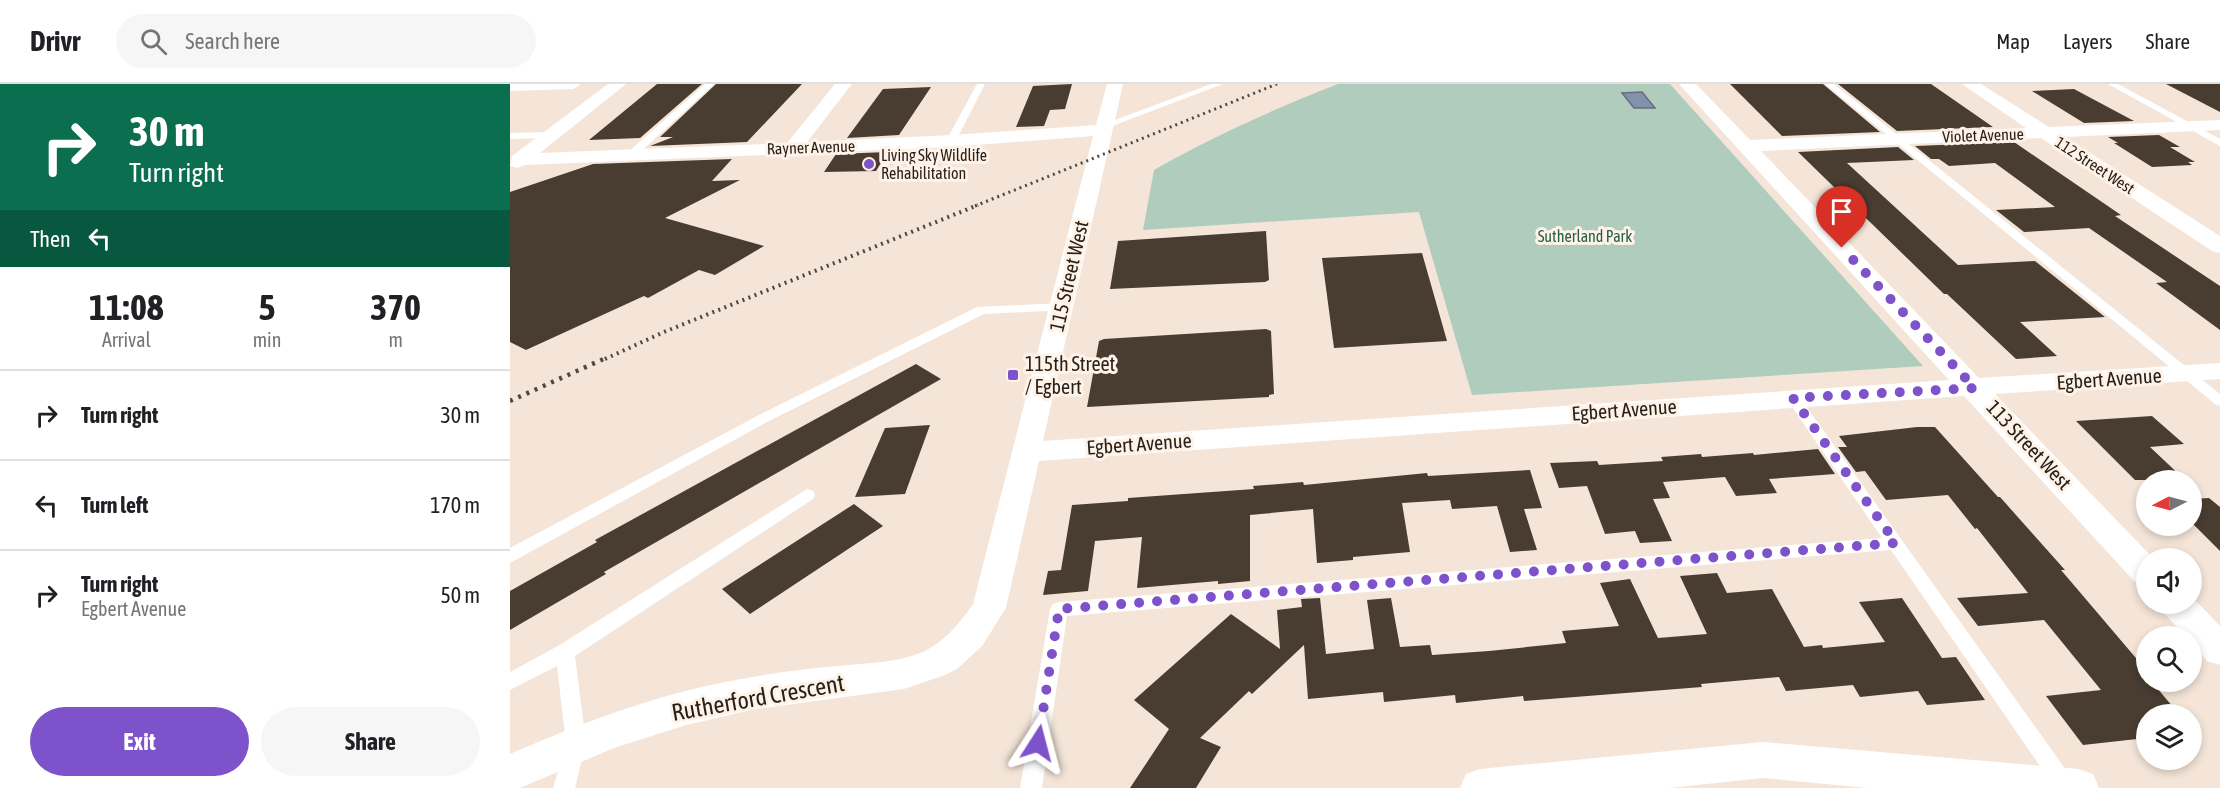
<!DOCTYPE html>
<html lang="en">
<head>
<meta charset="utf-8">
<style>
  body { margin:0; font-family:"Asap Condensed",sans-serif; background:#f6f6f6; color:#202124; height:100vh; display:flex; flex-direction:column; font-size:22px; white-space:nowrap }
  * { box-sizing:border-box; margin:0 }
  p { font-size:20px; color:#757577 }
  .icon { flex:none; width:33px; height:33px; fill:none; stroke:currentColor; stroke-width:2; stroke-linecap:round; stroke-linejoin:round }
  .map { position:relative; flex:1; overflow:hidden }
  .side { display:flex; flex-direction:column; background:#fff; width:510px }
  .side>* { flex:none }
  .banner { background:#0b6e4f; color:#fff; overflow:hidden }
  .needle { width:39px; rotate:264deg }
  .fabs { position:absolute; left:1626px; top:386px; display:grid; gap:12px }
  .fabs a { display:grid; place-items:center; width:66px; height:66px; border-radius:50%; background:#fff; box-shadow:0 3px 9px #0003; font-size:30px }
  .pin { position:absolute; display:grid; place-items:center; width:51px; height:51px; color:#fff; margin:-62px -26px; border-radius:50% 50% 50% 0; rotate:-45deg; box-shadow:0 0 6px #0007 }
  .pin .icon { rotate:45deg }
  .me { position:absolute; width:66px; margin:-33px; rotate:9deg; stroke-linejoin:round; filter:drop-shadow(0 0 4px #0008) }
  .turn { display:flex; align-items:center; gap:21px; height:126px; padding:0 30px; font-size:27px }
  .turn .icon { width:78px; height:78px; stroke-width:2.5 }
  .turn b { display:block; font-size:42px; line-height:51px }
  .then { display:flex; align-items:center; height:57px; padding:0 30px; background:#0003; gap:12px; font-size:22px }
  .eta { display:flex; justify-content:space-evenly; align-items:center; height:102px; text-align:center }
  .eta b { font-size:36px; font-weight:700; line-height:42px }
  .primary-button { display:flex; gap:12px; margin-top:auto; padding:12px 30px }
  .primary-button a { flex:1; height:69px; border-radius:36px; background:#7e52ca; color:#fff; font-size:24px; font-weight:700; line-height:69px; text-align:center }
  .primary-button a+a { background:#f6f6f6; color:#202124 }
  ul { padding:0; list-style:none }
  li { display:flex; align-items:center; gap:18px; height:90px; padding:0 30px; border-top:2px solid #e0e0e0 }
  li div { flex:1 }
  li b { display:block; font-size:22px }
  li em { font-style:normal }
  header { display:flex; align-items:center; gap:36px; box-sizing:border-box; height:84px; padding:0 30px; background:#fff; border-bottom:2px solid #e0e0e0 }
  header strong { font-size:28px }
  nav { display:flex; gap:33px; margin-inline-start:auto; font-size:21px }
  .search { width:420px; height:54px; background:#f6f6f6; display:flex; align-items:center; gap:15px; box-sizing:border-box; padding:0 21px; border-radius:33px; color:#757577; font-size:22px }
  main { display:flex; flex:1; min-height:0 }
  .map>svg:first-child { display:block }
  .green { fill:#afccbd }
  .water { fill:#8391aa; stroke:#676f7f; stroke-width:1.5 }
  .building { fill:#493d32 }
  .lines { fill:none; stroke-linecap:round; stroke-linejoin:round }
  .service { fill:#fff; fill-rule:evenodd }
  .minor { fill:#fff; fill-rule:evenodd }
  .rail-far2 { stroke:#4f4740; stroke-width:3; stroke-dasharray:2 4; stroke-linecap:butt }
  .rail-far1 { stroke:#4f4740; stroke-width:4; stroke-dasharray:2 4.5; stroke-linecap:butt }
  .rail { stroke:#4f4740; stroke-width:4.5; stroke-dasharray:3 6; stroke-linecap:butt }
  .route { stroke:#7e52ca; stroke-width:10; stroke-dasharray:0 18 }
  .poi-dot { fill:#7e52ca; stroke:#fff3e8; stroke-width:2 }
  .labels { text-anchor:middle; stroke-width:6; stroke-linejoin:round; paint-order:stroke }
  .far-street-label { font-size:16px; fill:#27211c; stroke:#fff3e8 }
  .far-poi-label { font-size:16px; fill:#27211c; stroke:#fff3e8; text-anchor:start }
  .far-park-label { font-size:16px; fill:#265e47; stroke:#fff3e8 }
  .street-label { font-size:20px; fill:#27211c; stroke:#fff3e8 }
  .poi-label { font-size:20px; fill:#27211c; stroke:#fff3e8; text-anchor:start }
  .near-street-label { font-size:24px; fill:#27211c; stroke:#fff3e8 }
</style>
</head>
<body>
<header>
<strong>Drivr</strong>
<div class="search"><svg class="icon" aria-label="search" viewBox="0 0 24 24"><circle cx="10" cy="10" r="6"/><path d="M15 15l6 6"/></svg>Search here</div>
<nav><a>Map</a><a>Layers</a><a>Share</a></nav>
</header>
<main>
<section class="side">
<div class="banner">
<div class="turn"><svg class="icon" aria-label="right" viewBox="0 0 24 24"><path d="M7 20v-9h11M14 6l5 5-5 5"/></svg><div><b>30 m</b>Turn right</div></div>
<div class="then">Then<svg class="icon" aria-label="left" viewBox="0 0 24 24"><path d="M17 20v-9H6M10 6l-5 5 5 5"/></svg></div>
</div>
<div class="eta">
<div><b>11:08</b><p>Arrival</p></div>
<div><b>5</b><p>min</p></div>
<div><b>370</b><p>m</p></div>
</div>
<ul>
<li><svg class="icon" aria-label="right" viewBox="0 0 24 24"><path d="M7 20v-9h11M14 6l5 5-5 5"/></svg><div><b>Turn right</b></div><em>30 m</em></li>
<li><svg class="icon" aria-label="left" viewBox="0 0 24 24"><path d="M17 20v-9H6M10 6l-5 5 5 5"/></svg><div><b>Turn left</b></div><em>170 m</em></li>
<li><svg class="icon" aria-label="right" viewBox="0 0 24 24"><path d="M7 20v-9h11M14 6l5 5-5 5"/></svg><div><b>Turn right</b><p>Egbert Avenue</p></div><em>50 m</em></li>
</ul>
<div class="primary-button"><a>Exit</a><a>Share</a></div>
</section>
<div class="map">
<svg width="1710" height="704" viewBox="0 0 1710 704">
  <rect width="100%" height="100%" fill="#f4e5d8"/>
  <path class="green" d="M828,0H1160L1413,282L962,311L909,128L633,146L644,86C704,52 764,25 828,0Z"/>
  <path class="water" d="M1132,8L1145,24H1124L1112,9Z"/>
  <path class="building" d="M147,0H192L130,54L79,56Z
    M206,0H292L237,58L140,62L163,53H150Z
    M562,0L555,25L540,26L534,42L506,43L523,2Z
    M1220,0H1313L1370,48L1272,52Z
    M1328,0H1421L1483,43L1387,47Z
    M1656,0H1710V28Z
    M421,3L389,51L337,54L373,5Z
    M1564,5L1624,37L1574,39L1522,7Z
    M1649,51L1670,63H1660L1685,78H1678L1682,81L1642,83L1604,59H1608L1598,53Z
    M1504,58L1611,131L1605,132L1710,202V246L1646,199L1657,198L1579,144L1514,148L1486,126L1545,123L1485,79L1439,82L1429,75H1421L1405,62Z
    M1388,63L1404,76L1337,79L1448,181L1525,177L1595,233L1510,238L1547,272L1506,275L1437,210H1434L1288,68Z
    M378,68L366,87L314,88L326,70Z
    M222,75L202,97L230,96L155,134L254,162L205,191L189,186L138,214L134,212L16,266L0,258V108L83,80Z
    M756,147L759,196L755,198L600,205L608,157Z
    M912,169L937,257L824,264L812,174Z
    M756,245L761,247L764,310L759,311V313L577,323L589,257L594,255Z
    M406,280L431,295L94,488L96,490L0,546V507L87,458L85,456Z
    M1642,332L1674,360L1640,363L1675,396H1625L1566,337Z
    M420,341L395,410L345,413L375,344Z
    M1407,343H1425L1488,413H1490L1555,486H1551L1631,580L1628,581L1636,591V597H1641L1669,630H1636V654L1573,661L1536,612L1591,606L1534,536L1468,542L1447,514L1518,509L1467,444L1465,445L1438,411L1376,416L1355,387L1346,388L1328,363H1337L1329,352Z
    M1308,365L1325,390L1259,395L1267,409L1226,412L1215,393L1153,398L1160,414L1143,415L1162,457L1130,459L1125,447L1095,450L1077,402L1049,404L1040,379L1087,377L1089,381L1153,377L1151,373L1191,370L1192,373L1243,369L1244,371Z
    M1020,386L1032,424L1014,425L1027,466L1000,468L987,422L942,425L940,416L892,419L900,468L843,473V476L807,479L803,425L740,431V497L708,500V497L627,504L632,453L585,457L578,507L533,511L538,487L551,486L562,421L618,417V414L744,405L743,402L793,398L794,401L917,389L918,392Z
    M1699,414L1710,423V467L1682,439V415Z
    M344,420L373,442L240,530L212,505Z
    M1207,489L1217,509L1262,505L1294,563L1312,561L1313,564L1375,558L1349,518L1392,514L1432,574L1446,573L1475,616L1417,621L1408,607L1350,613L1343,601L1276,607L1269,593L1191,600L1192,603L1014,617L1013,612L946,619L945,611L874,618L873,608L798,615L794,561L742,610L739,607L690,654L711,663L686,704H620L659,645L624,616L721,530L770,565L767,526L792,523L791,515L810,514L816,570L864,565L857,516L881,514L890,563L920,561L922,571L979,567L1056,559L1052,547L1109,542L1090,499L1120,495L1148,554L1197,550L1170,492Z"/>
  <g class="lines">
    <path class="service" d="M195,0H204L125,73H117V69Z
      M467,0H475L446,57L438,59L436,57Z
      M701,0H713L597,44L589,42Z
      M1315,0H1324L1710,310V322L1705,320Z
      M1598,0H1608L1710,55V62Z
      M0,49L42,48L47,51L42,54L0,55Z
      M552,219L556,220L558,223L556,226L474,230L257,338L0,479V464L247,332L467,223Z
      M1283,309L1288,311L1569,704H1545L1381,466L557,532L532,704H510L540,525L543,520L549,518L1372,454L1276,314Z
      M297,405L303,407L305,411L303,415L65,572L76,659L65,704H43L56,659L47,582L0,606V588L48,562Z"/>
    <path class="minor" d="M0,0H71L63,5L0,7Z
      M98,0H116L30,69L277,59L325,0H342L297,58L441,51L586,41L597,0H613L533,357L1439,296L1169,0H1186L1240,56L1516,44L1452,0H1471L1539,43L1710,36V46L1555,53L1710,152V169L1702,167L1531,54L1251,67L1469,294L1710,279V295L1485,310L1643,474H1636V501L1624,497L1454,312L529,377L496,524L472,562L447,585L435,591L394,605L246,625L176,641L104,664L10,704H0V670C78,636 159,606 243,593C274,587 306,584 338,581C361,579 388,578 410,569C433,560 449,540 463,520L583,52L441,63L15,81L7,84L0,82L2,72Z
      M1682,513L1710,542V581L1697,577L1682,559V552H1675L1654,529L1649,519H1682Z
      M1253,658L1569,685L1583,690L1589,704H1358L1253,694L1159,704H950L956,690L970,685Z"/>
    <path class="rail-far2" d="M465,122L767,0"/>
    <path class="rail-far1" d="M95,275L154,248L468,121"/>
    <path class="rail" d="M0,317L98,273"/>
  </g>
  <g class="lines">
    <path class="route" d="M528,659L549,525L1386,459L1283,314L1465,304L1332,164"/>
  </g>
  <g class="poi-dot">
    <circle cx="359" cy="80" r="6"/>
    <rect x="497" y="285" width="12" height="12" rx="3"/>
  </g>
  <g class="labels">
    <g class="far-street-label">
      <text transform="translate(1473 51) rotate(-2)" y="6">Violet Avenue</text>
      <text transform="translate(301 63) rotate(-2)" y="6">Rayner Avenue</text>
      <text transform="translate(1585 81) rotate(33)" y="6">112 Street West</text>
    </g>
    <g class="far-poi-label">
      <text x="371" y="77">Living Sky Wildlife<tspan x="371" dy="18">Rehabilitation</tspan></text>
    </g>
    <g class="far-park-label">
      <text x="1075" y="158">Sutherland Park</text>
    </g>
    <g class="street-label">
      <text transform="translate(559 192) rotate(-77)" y="7">115 Street West</text>
      <text transform="translate(1599 295) rotate(-4)" y="7">Egbert Avenue</text>
      <text transform="translate(1114 326) rotate(-4)" y="7">Egbert Avenue</text>
      <text transform="translate(629 360) rotate(-4)" y="7">Egbert Avenue</text>
      <text transform="translate(1519 361) rotate(47)" y="7">113 Street West</text>
    </g>
    <g class="poi-label">
      <text x="515" y="287">115th Street<tspan x="515" dy="23">/ Egbert</tspan></text>
    </g>
    <g class="near-street-label">
      <text transform="translate(248 614) rotate(-10)" y="8">Rutherford Crescent</text>
    </g>
  </g>
</svg>
<div class="fabs">
<a><svg class="needle" viewBox="-14 -14 28 28"><path d="M0-13l5 13h-10z" fill="#e53935"/><path d="M0 13l5-13h-10z" fill="#757577"/></svg></a>
<a><svg class="icon" aria-label="sound" viewBox="0 0 24 24"><path d="M4 9h4l5-4v14l-5-4H4zM17 9q2 3 0 6"/></svg></a>
<a><svg class="icon" aria-label="search" viewBox="0 0 24 24"><circle cx="10" cy="10" r="6"/><path d="M15 15l6 6"/></svg></a>
<a><svg class="icon" aria-label="layers" viewBox="0 0 24 24"><path d="M12 4l9 5-9 5-9-5zM3 14l9 5 9-5"/></svg></a>
</div>
<div class="pin" style="left:1332px;top:164px;background:#d93025"><svg class="icon" aria-label="arrive" viewBox="0 0 24 24"><path d="M6 21V4h12l-3 4 3 4H6"/></svg></div>
<svg class="me" style="left:528px;top:659px" viewBox="-20 -20 40 40"><path d="M0-17L14 15 0 8-14 15z" fill="#7e52ca" stroke="#fff" stroke-width="4"/></svg>
</div>
</main>
</body>
</html>
